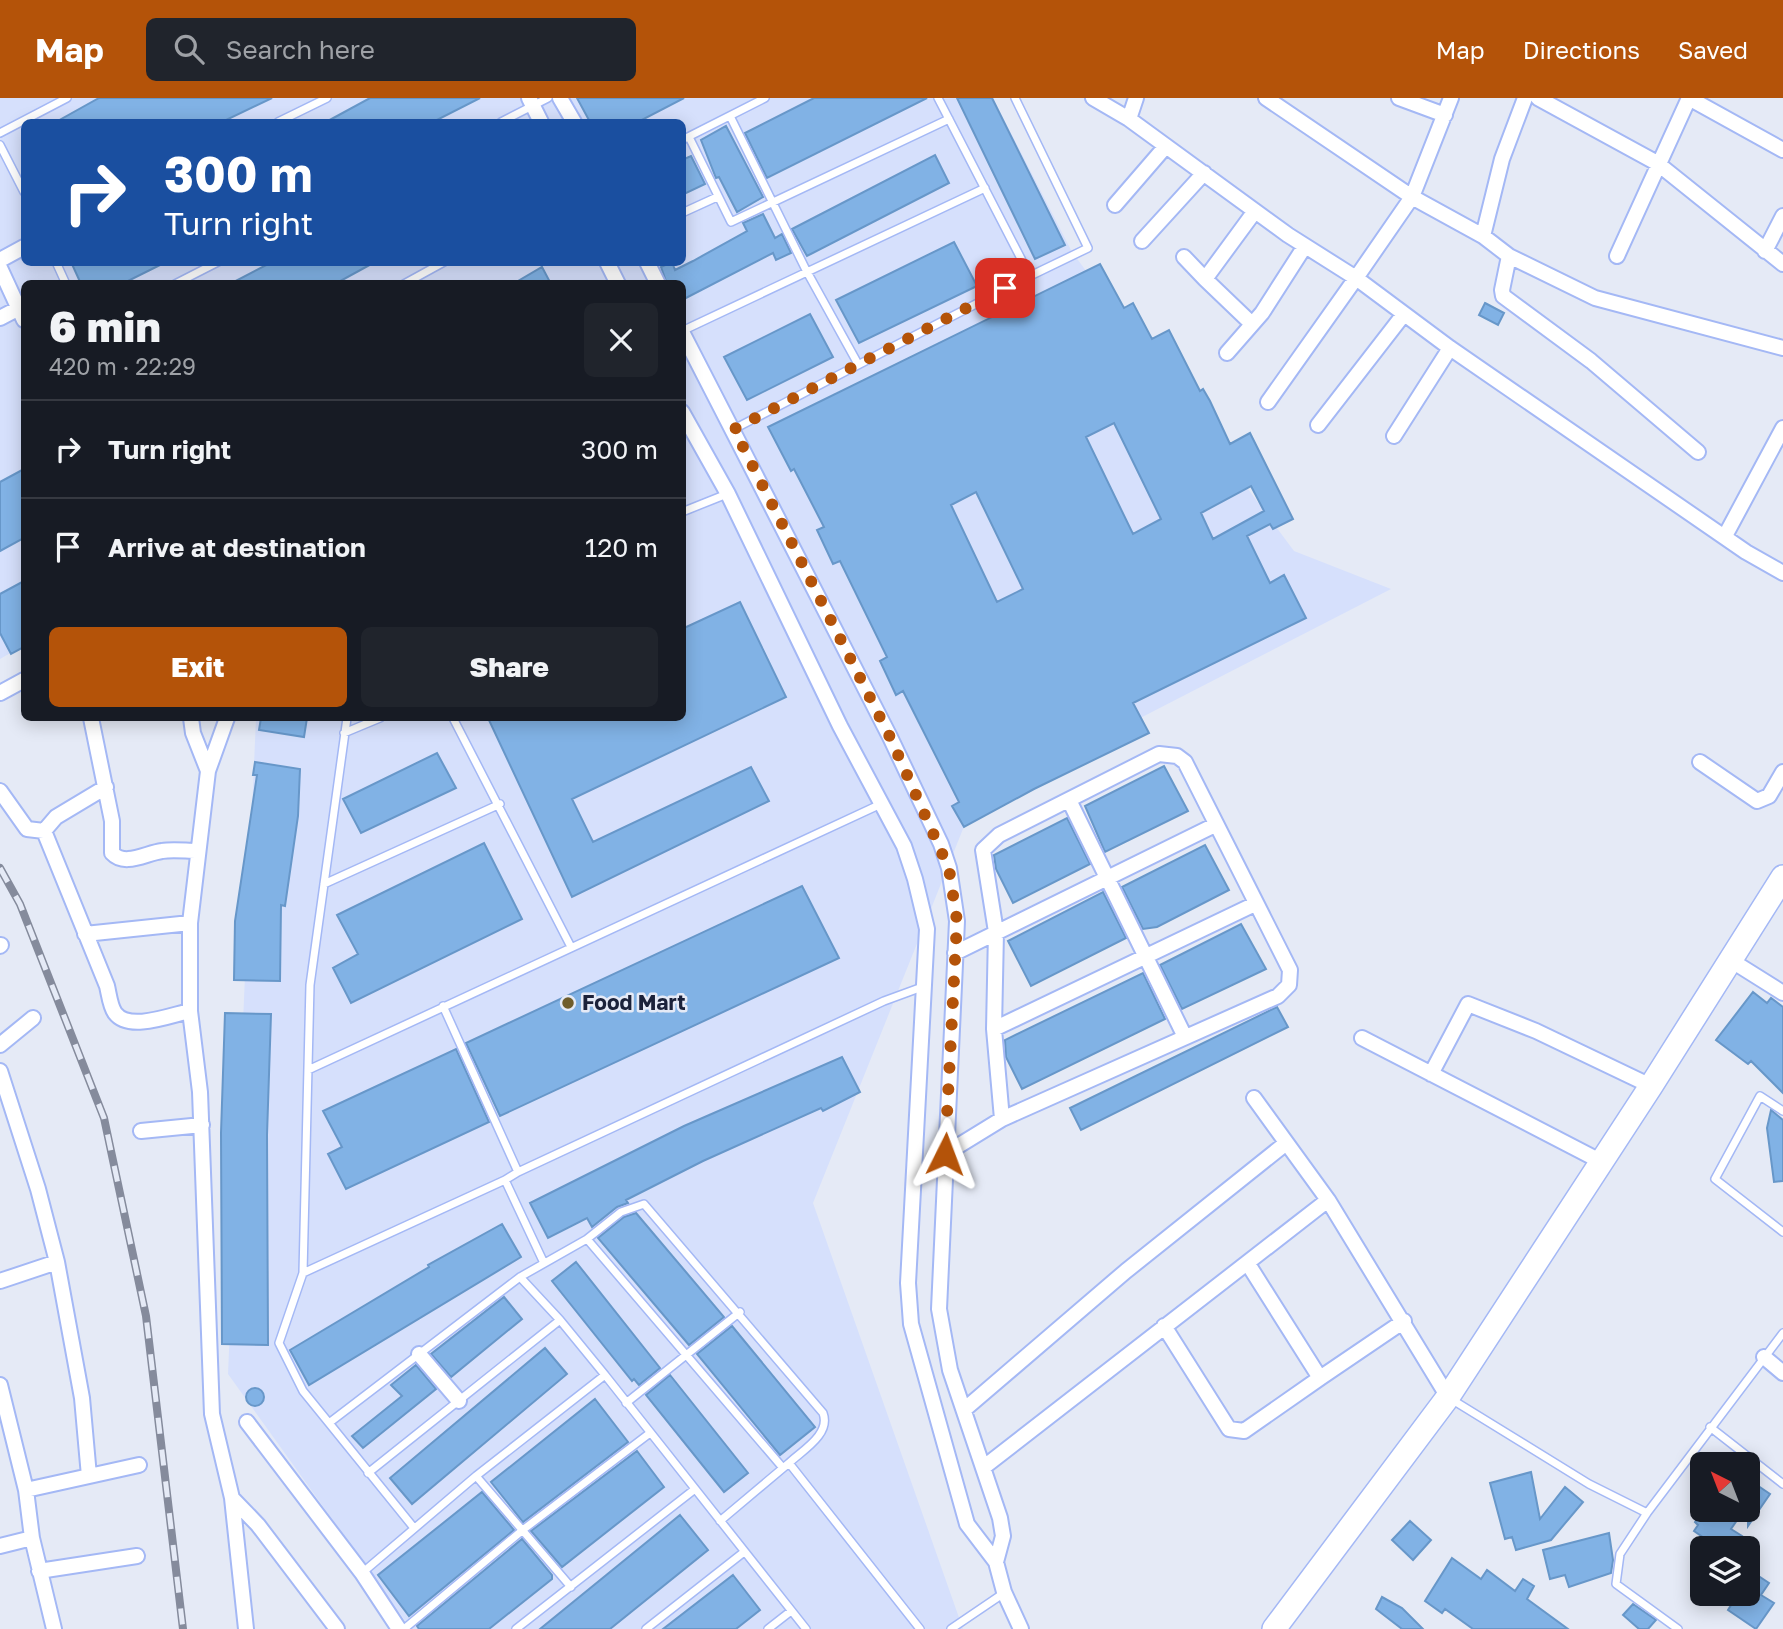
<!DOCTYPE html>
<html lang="en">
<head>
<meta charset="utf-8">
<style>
  body { margin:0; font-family:"Golos Text",sans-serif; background:#20242c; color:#f1f3f6; height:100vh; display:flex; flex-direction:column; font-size:26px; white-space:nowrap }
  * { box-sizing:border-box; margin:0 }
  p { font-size:23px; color:#9ea1a6 }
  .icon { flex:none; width:38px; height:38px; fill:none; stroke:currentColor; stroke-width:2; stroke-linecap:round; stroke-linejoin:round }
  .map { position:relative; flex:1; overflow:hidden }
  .drawer { position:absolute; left:21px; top:182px; width:665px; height:441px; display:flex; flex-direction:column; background:#171b24; border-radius:10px; box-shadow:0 4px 18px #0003 }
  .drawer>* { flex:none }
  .guide { position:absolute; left:21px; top:21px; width:665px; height:147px; border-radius:10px; box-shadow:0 4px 18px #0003; background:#1a4fa0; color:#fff; overflow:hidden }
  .needle { width:46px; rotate:318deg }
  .tools { position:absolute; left:1690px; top:1354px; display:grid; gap:14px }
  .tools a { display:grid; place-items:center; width:70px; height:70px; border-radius:10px; background:#171b24; box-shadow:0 4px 18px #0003; font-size:35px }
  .pin { position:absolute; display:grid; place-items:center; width:60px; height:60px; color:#fff; margin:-30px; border-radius:14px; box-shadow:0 4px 10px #0006 }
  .me { position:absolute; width:77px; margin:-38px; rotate:3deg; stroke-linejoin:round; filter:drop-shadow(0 0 5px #0008) }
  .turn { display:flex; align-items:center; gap:24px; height:147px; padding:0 28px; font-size:32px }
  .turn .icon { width:91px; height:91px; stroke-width:2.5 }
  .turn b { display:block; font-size:49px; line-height:60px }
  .round { display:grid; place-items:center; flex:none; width:74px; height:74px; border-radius:10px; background:#20242c }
  .overview { display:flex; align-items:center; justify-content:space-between; height:119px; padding:0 28px }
  h1 { font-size:42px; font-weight:800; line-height:52px }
  .cta { display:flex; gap:14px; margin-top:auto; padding:14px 28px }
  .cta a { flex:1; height:80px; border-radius:10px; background:#b45309; color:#fff; font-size:28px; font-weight:800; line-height:80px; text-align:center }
  .cta a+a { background:#20242c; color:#f1f3f6 }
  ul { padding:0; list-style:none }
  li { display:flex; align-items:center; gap:21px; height:98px; padding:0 28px; border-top:2px solid #363941 }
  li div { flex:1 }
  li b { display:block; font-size:26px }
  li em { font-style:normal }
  header { display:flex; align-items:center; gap:42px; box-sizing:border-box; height:98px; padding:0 35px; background:#b45309; color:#fff }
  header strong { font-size:33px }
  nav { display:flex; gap:38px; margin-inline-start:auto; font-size:24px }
  .search { width:490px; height:63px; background:#20242c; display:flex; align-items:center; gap:18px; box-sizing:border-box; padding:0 24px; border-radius:10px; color:#9ea1a6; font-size:26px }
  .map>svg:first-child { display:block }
  .built { fill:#d6e0fc; fill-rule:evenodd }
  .building { fill:#81b2e5; stroke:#6797c9; stroke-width:2; fill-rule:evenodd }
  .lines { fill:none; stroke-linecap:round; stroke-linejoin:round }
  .service-casing { stroke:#a4b8f5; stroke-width:10 }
  .minor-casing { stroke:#a4b8f5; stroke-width:18 }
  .primary-casing { stroke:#a4b8f5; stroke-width:26 }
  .service { stroke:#fff; stroke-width:7 }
  .minor { stroke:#fff; stroke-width:14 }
  .primary { stroke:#fff; stroke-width:23 }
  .rail-casing { stroke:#858b9c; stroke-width:8 }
  .rail { stroke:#e5eaf6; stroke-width:5; stroke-dasharray:16; stroke-linecap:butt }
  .route { stroke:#b45309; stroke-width:12; stroke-dasharray:0 21.6 }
  .poi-dot { fill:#6f5d2b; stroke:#e5eaf6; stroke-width:2.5 }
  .labels { text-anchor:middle; stroke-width:5; stroke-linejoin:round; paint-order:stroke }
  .poi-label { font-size:21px; font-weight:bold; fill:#1b223a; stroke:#e5eaf6; text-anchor:start }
</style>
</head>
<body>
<header>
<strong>Map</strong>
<div class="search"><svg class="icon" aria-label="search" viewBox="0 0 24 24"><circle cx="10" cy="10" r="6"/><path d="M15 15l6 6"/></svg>Search here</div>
<nav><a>Map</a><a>Directions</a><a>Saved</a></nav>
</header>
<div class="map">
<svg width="1783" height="1531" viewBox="0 0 1783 1531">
  <rect width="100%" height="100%" fill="#e5eaf6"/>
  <path class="built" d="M0,0H993L1072,154L1294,453L1391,491L973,706L813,1105L963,1531H411L228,1276L256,620H682V186H24V547L0,561ZM24,24H682V164H24Z"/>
  <path class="building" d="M99,0H272L222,24H56Z
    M370,0H480L433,24H326Z
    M577,0H684L638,24H590Z
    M814,0H927L767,80L745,35Z
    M957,0H992L1065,147L1035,161Z
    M726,28L763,99L737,114L719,79L716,80L701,42Z
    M935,57L949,85L807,158L792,131Z
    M691,58L705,86L682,97V62Z
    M763,116L775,140L782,136L791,155L776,162L773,155L682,202V186H667L661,169L672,164L675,172L693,163L747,133L743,125Z
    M954,144L977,188L859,245L836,202Z
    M71,164H166L122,186H81Z
    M272,164H375L335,186H230Z
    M1100,166L1124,210L1133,205L1152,241L1169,232L1200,293L1203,291L1210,303L1230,346L1250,335L1293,421L1273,431L1270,426L1247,438L1270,485L1284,477L1306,520L1133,605L1149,635L1034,691L964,729L952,708L959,704L903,593L896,597L880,563L887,559L840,463L833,466L817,432L824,429L794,371L791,373L768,329ZM1114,325L1161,421L1133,436L1086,339ZM1251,388L1264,413L1213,441L1201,415ZM976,394L1023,491L997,504L951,407Z
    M542,169L551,186H513Z
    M1485,205L1504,215L1498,227L1479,217Z
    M810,216L833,259L747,302L724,259Z
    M24,371V440L0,453V384Z
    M24,483V549L11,556L0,535V496Z
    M740,504L786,599L572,701L593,744L751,669L769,703L572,799L488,620H682V531Z
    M261,620H307L304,639L259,632Z
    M437,655L456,690L361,735L343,701Z
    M255,664L300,671L298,718L285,808L281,807L280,883L234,882L235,823L257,677H253Z
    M1164,668L1188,713L1105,754L1085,708Z
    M1067,720L1090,766L1013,805L996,771L994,757Z
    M484,745L522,821L351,905L333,870L358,856L337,817Z
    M1205,747L1229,792L1157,829L1143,831L1122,789Z
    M802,788L839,860L500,1018L466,945Z
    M1103,794L1126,840L1031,888L1008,843Z
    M1241,826L1266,871L1182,911L1160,867Z
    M1143,875L1165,921L1022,991L1006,959L1005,942Z
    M1753,894L1767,905L1771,900L1783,909V995L1751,963L1748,966L1716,942Z
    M1277,909L1288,929L1081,1032L1070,1010Z
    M225,915L271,916L267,1037L268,1247L222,1246L221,1035Z
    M456,951L489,1024L346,1091L328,1056L342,1049L323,1013Z
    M842,959L860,994L823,1013L821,1010L703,1063L626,1102L628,1105L617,1109L592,1129L587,1120L548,1140L530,1105L684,1028Z
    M1771,1012L1783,1022V1083L1774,1084L1767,1030Z
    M636,1115L724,1219L689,1247L598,1140L624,1119Z
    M502,1126L521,1159L309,1287L290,1252L429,1169L428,1167Z
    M576,1164L660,1270L639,1287L634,1281L632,1283L552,1183Z
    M504,1199L522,1221L451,1279L431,1256Z
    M732,1228L815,1329L780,1357L697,1256Z
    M545,1250L567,1276L412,1406L390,1380Z
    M416,1267L436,1291L363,1350L352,1338L402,1298L391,1287Z
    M670,1277L748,1375L724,1394L646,1297Z
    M246 1299a9 9 0 1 1 18 0a9 9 0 1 1-18 0Z
    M595,1301L628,1344L523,1424L491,1384Z
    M637,1353L664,1389L562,1469L531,1433Z
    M1531,1374L1540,1421L1565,1389L1583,1404L1551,1442L1516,1452L1512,1439L1505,1441L1490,1385Z
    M1748,1381L1770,1396L1748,1428Z
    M482,1394L514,1432L409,1518L378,1477Z
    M1703,1412H1744L1731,1431L1742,1438L1733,1451H1720L1694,1433L1698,1427L1695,1424Z
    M680,1417L708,1452L610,1531H540Z
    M1410,1423L1431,1442L1413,1462L1392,1442Z
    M1609,1435L1613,1462L1611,1475L1569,1489L1565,1477L1550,1481L1543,1452Z
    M522,1441L552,1477V1481L489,1531H419L417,1528Z
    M1452,1460L1481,1481L1487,1472L1515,1493L1523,1481L1534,1488L1527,1501L1568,1531H1473L1445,1511L1442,1515L1425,1503Z
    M1748,1471L1769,1485L1761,1497L1774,1505L1756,1531L1728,1512L1738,1496H1748Z
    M733,1477L760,1512L736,1531H663Z
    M1382,1499L1402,1510L1423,1531H1402L1376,1511Z
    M1633,1506L1656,1522L1648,1531H1639L1623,1517Z"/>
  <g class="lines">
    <defs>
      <path id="service" d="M1015,0L1088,150L1030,178
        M730,18L806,172L858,266
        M278,24L327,0
        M501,24L548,0
        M0,35L67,0
        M689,39L731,124L949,21
        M682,42L765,0
        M0,47L24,94
        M682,115L717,99
        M56,164L66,186
        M175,186L218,164
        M404,186L444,164
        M682,233L985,90
        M734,331L1030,178L938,0
        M682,414L727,396
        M347,620L310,887L303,1175L279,1245L303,1293L329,1325L520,1179L587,1141L621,1114L644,1106L823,1315C831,1336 803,1352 789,1365
        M453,620L570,847
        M344,635L380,620
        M324,786L500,706
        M443,908L518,1074L505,1082
        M308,972L881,706
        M1783,1013L1760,998L1715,1081L1783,1134
        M518,1074L884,903L925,888
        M587,1141L783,1370
        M303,1175L505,1082L543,1163
        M520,1179L560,1222L605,1277
        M1451,1301L1589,1386L1647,1415
        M626,1305L740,1214
        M329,1325L414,1430
        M1710,1329L1783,1386
        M368,1375L560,1222
        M476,1378L571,1489
        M720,1423L789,1365L920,1531
        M362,1475L476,1378L605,1277L806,1531
        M404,1531L524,1431L650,1335
        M516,1531L695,1391
        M646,1531L744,1454
        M768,1531L791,1513
        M951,1531L1004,1495
        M1678,1531L1616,1486L1620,1456L1647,1415L1783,1235"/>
      <path id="minor" d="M529,0L541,24
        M560,0L574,24
        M1093,0L1129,21L1136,0
        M1266,0L1412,99L1483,138L1509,158L1595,200L1783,250
        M1399,0L1445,17
        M1451,0L1412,99L1356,180L1450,250L1746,454L1783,475
        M1538,0L1657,65L1783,166
        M1689,0L1783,52
        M1129,21L1288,137L1356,180L1268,304
        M1115,107L1166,48
        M1483,138L1502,61L1525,0
        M1142,143L1204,75
        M1765,153L1783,118
        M1509,158L1502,192L1503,198L1591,263L1698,354
        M1617,158L1689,0
        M1184,159L1205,181
        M0,162L24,149
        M607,164L618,186
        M647,164L658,186
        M0,170L24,222
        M0,220L19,210
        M1252,226L1205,181L1255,113
        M682,234L890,639L941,746L949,770L957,823L939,1211L950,1272L1000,1420L1003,1438L996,1464
        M1227,255L1262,215L1305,148
        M682,314L728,396L840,628L904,748L915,781L927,831L908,1185L911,1226L967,1426L996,1464L1004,1494L1021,1531
        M1318,327L1404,216
        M1394,338L1450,250
        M1725,438L1783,330
        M0,595L24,582
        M91,620L112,723V755C125,769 146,755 162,753C173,751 186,753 197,753
        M1700,664L1757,703L1769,698L1783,674
        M208,673L227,620
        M0,693L27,731L44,733L107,888C109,896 110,908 115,915C129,934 171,917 190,913V825L208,673L193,635L191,620
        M1069,702L1185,939
        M44,733L56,719L106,689
        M85,836L190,825
        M0,848L1,847
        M955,855L1215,727
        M1732,863L1783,895
        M190,913L200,994L212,1316L232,1400L258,1427L337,1531
        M994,931L1255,806
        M1362,940L1602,1064
        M0,947L33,920
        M0,973L38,1091L57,1164L0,1183
        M1431,976L1468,906L1536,933L1651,988
        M1254,1000L1328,1102L1448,1299
        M141,1033L202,1027
        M945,1056L1002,1021L1278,898L1289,887L1290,872L1185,664L1177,658L1159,656L999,737L983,752L996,834L994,931L1002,1021
        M57,1164L82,1300L89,1378
        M1164,1228L1229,1331L1244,1333L1320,1280L1248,1166
        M419,1256L459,1303
        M1764,1259L1783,1275
        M1320,1280L1404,1223
        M0,1287L26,1392L32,1440L54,1531
        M965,1311L1126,1173L1285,1046
        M247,1324L362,1475L399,1531
        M984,1369L1328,1102
        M26,1392L139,1367
        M232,1400L246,1531
        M0,1448L32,1440
        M39,1473L137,1458"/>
      <path id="primary" d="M1274,1531L1448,1299L1651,988L1783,779"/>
    </defs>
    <use href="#service" class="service-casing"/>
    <use href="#minor" class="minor-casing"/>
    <use href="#primary" class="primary-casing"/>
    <use href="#service" class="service"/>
    <use href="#minor" class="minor"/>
    <use href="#primary" class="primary"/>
    <defs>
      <path id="rail" d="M0,770L20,806L104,1020L146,1218L183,1531"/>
    </defs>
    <use href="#rail" class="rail-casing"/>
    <use href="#rail" class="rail"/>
  </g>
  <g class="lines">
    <path class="route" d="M945,1056L957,823L949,771L890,639L734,331L1005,190"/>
  </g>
  <circle class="poi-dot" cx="568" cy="905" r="7"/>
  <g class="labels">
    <g class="poi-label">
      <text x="582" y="912">Food Mart</text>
    </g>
  </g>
</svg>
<div class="tools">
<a><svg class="needle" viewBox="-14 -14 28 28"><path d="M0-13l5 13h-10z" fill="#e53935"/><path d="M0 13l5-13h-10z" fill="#9ea1a6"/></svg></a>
<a><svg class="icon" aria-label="layers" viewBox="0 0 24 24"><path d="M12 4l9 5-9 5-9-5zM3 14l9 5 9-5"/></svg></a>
</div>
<div class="pin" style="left:1005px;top:190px;background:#d93025"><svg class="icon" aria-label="arrive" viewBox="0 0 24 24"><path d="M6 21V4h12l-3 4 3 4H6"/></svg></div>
<svg class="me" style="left:945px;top:1056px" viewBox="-20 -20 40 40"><path d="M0-17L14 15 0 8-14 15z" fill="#b45309" stroke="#fff" stroke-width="4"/></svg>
<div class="guide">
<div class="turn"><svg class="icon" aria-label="right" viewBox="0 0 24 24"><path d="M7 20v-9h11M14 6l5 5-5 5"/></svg><div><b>300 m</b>Turn right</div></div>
</div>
<section class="drawer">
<div class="overview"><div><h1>6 min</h1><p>420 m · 22:29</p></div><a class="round"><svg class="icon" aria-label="close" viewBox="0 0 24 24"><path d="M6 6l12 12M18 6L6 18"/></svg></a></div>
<ul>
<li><svg class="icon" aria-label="right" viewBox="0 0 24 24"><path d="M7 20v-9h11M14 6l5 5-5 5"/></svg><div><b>Turn right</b></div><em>300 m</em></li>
<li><svg class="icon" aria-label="arrive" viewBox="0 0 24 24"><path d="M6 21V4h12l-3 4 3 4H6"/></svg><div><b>Arrive at destination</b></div><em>120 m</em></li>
</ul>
<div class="cta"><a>Exit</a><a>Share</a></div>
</section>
</div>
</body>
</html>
